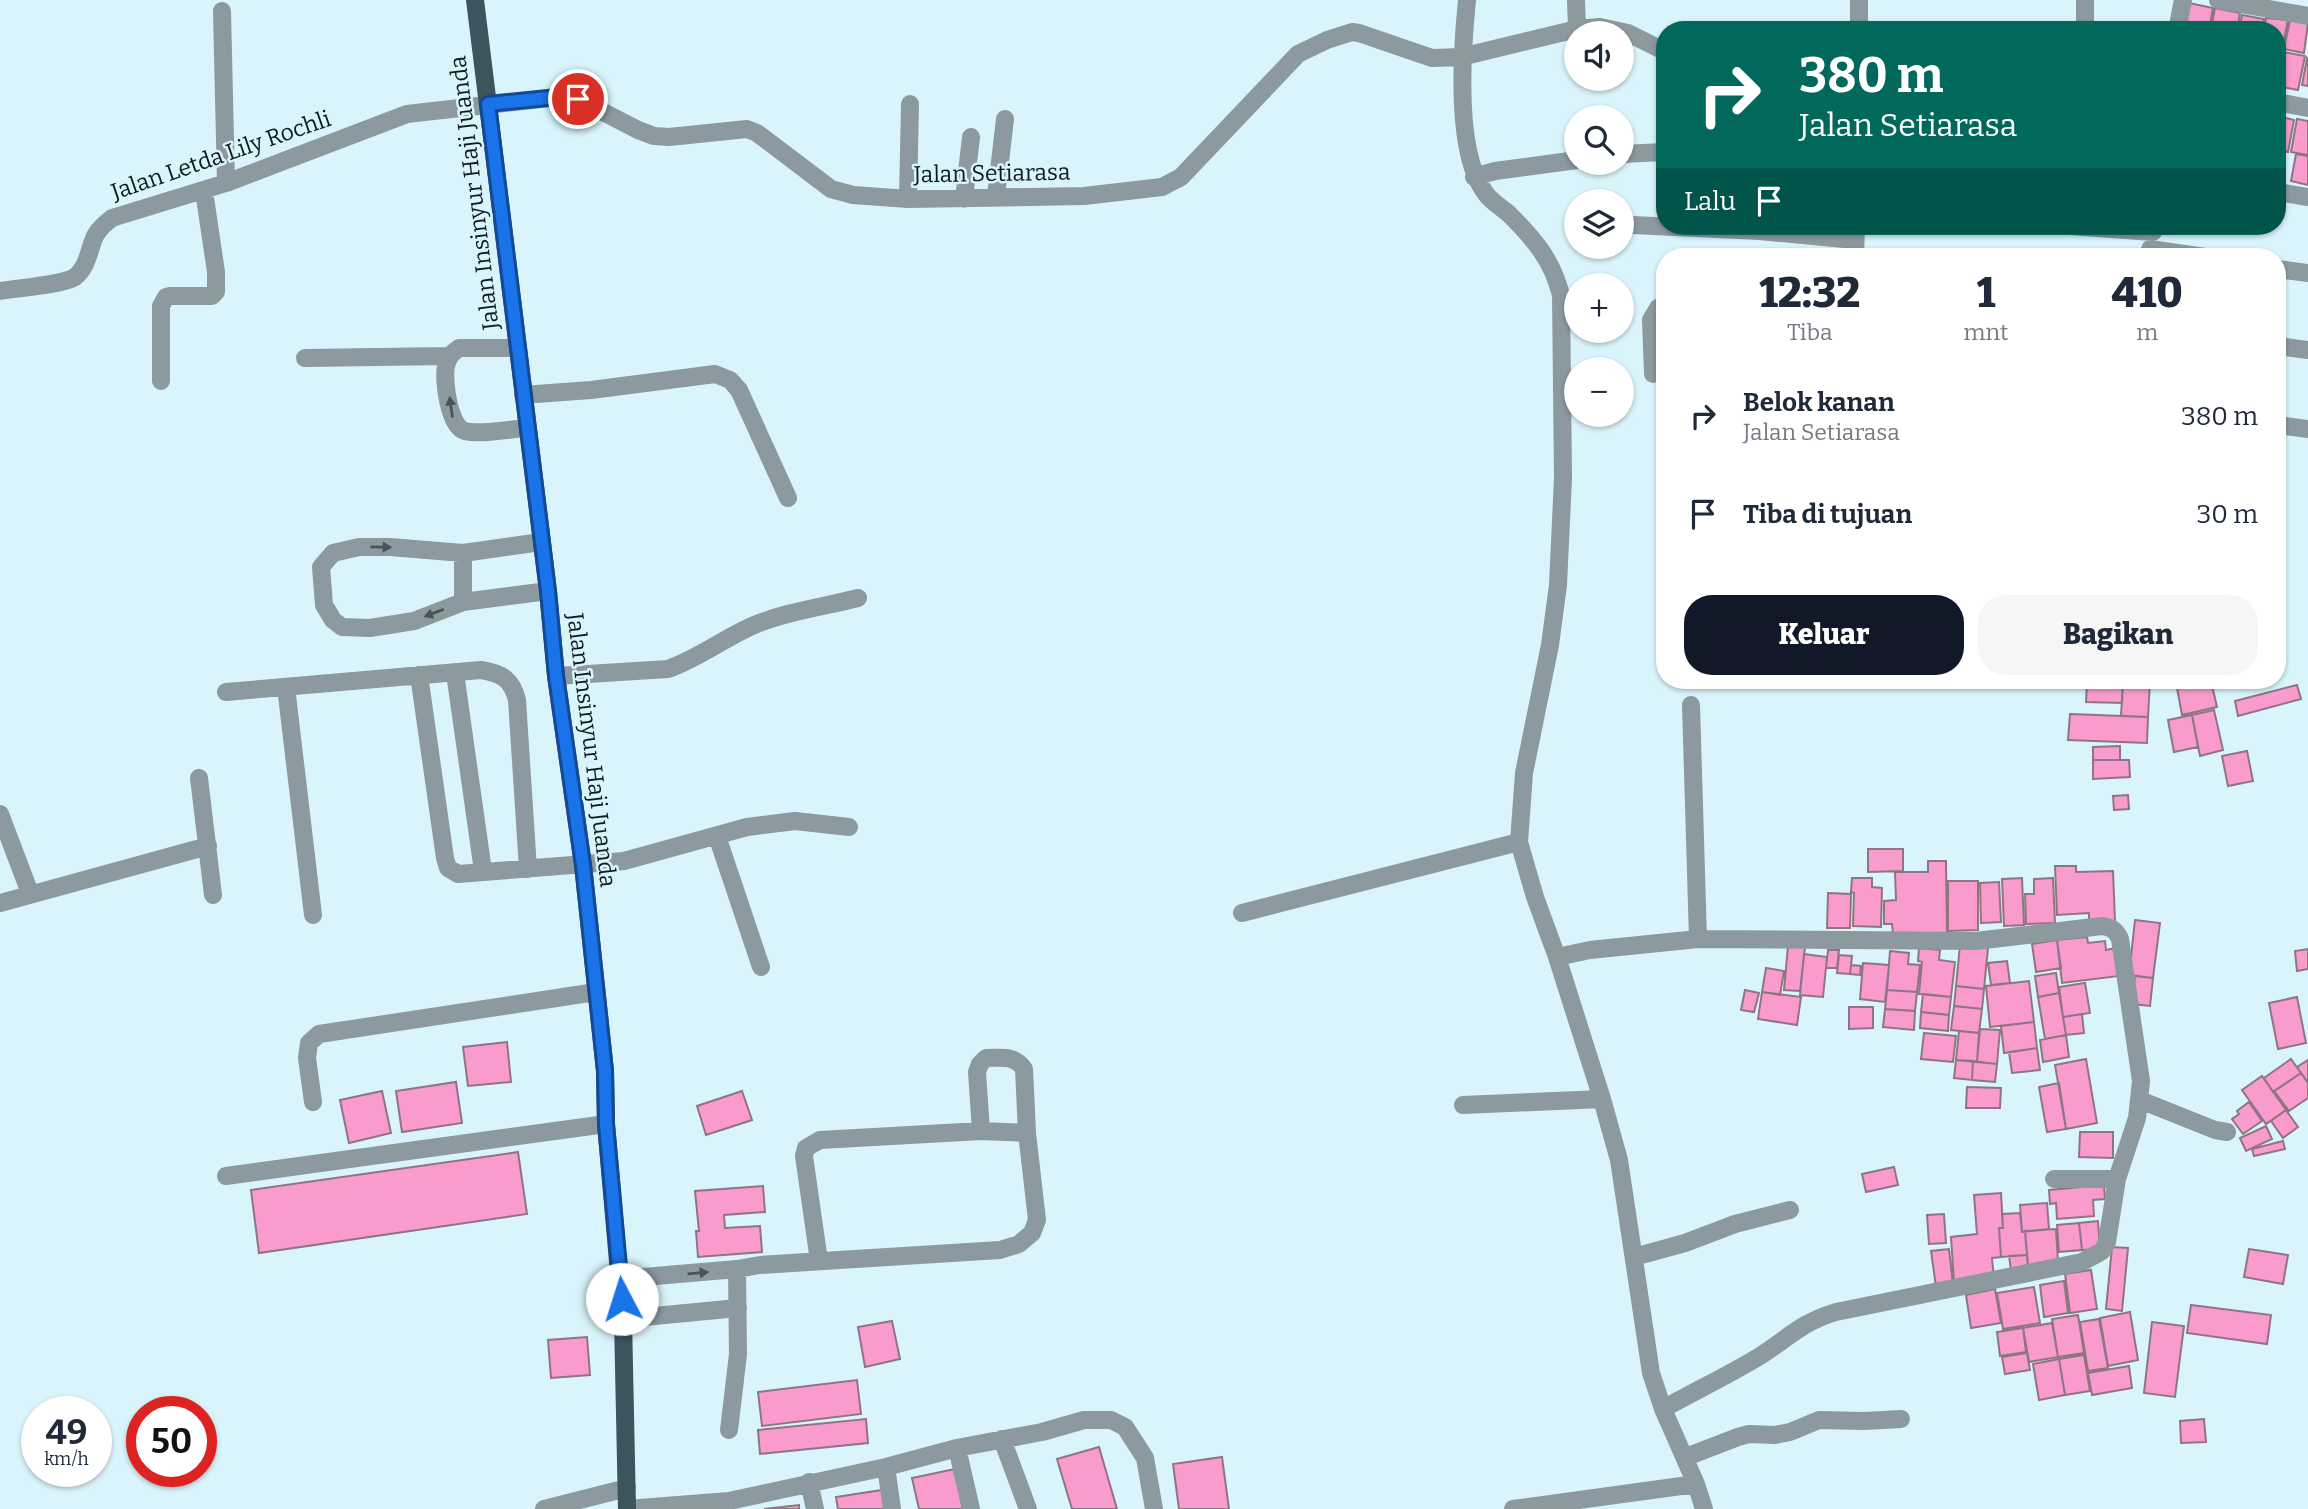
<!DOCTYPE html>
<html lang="id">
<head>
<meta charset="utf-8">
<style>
  body { margin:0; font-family:Bitter,serif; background:#f6f6f7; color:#1f2937; height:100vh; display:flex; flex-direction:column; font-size:26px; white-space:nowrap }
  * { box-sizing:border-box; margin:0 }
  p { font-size:23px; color:#747a83 }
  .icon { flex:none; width:38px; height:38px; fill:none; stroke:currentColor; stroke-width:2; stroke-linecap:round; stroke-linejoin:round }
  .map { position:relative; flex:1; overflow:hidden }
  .panel { position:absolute; left:1656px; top:248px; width:630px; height:441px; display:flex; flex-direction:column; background:#fff; border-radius:28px; box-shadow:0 2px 5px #0004 }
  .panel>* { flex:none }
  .banner { position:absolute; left:1656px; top:21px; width:630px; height:214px; border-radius:28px; box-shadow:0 2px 5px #0004; background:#00695c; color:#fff; overflow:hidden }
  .buttons { position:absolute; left:1564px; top:21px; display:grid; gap:14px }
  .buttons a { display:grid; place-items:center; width:70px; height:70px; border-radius:50%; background:#fff; box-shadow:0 2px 5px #0004; font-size:35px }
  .speed { position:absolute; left:21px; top:1396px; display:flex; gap:14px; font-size:35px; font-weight:700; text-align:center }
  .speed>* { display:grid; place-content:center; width:91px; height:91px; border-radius:50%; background:#fff; box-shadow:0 2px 5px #0004; line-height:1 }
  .speed small { font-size:18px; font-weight:400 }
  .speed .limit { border:10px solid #d22; background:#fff; color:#111 }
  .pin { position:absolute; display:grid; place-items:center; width:60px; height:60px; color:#fff; margin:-30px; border:4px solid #fff; border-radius:50%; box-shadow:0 2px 7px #0007 }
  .me { position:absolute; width:77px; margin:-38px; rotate:355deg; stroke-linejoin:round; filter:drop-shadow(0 0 5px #0008) }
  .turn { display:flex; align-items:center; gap:24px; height:147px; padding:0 28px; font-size:32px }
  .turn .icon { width:91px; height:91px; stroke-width:2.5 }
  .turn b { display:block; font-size:49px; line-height:60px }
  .then { display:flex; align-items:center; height:66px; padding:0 28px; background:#0003; gap:14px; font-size:26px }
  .eta { display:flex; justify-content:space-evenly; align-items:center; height:119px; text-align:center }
  .eta b { font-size:42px; font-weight:800; line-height:49px }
  .action { display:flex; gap:14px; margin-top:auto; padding:14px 28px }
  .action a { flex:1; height:80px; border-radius:28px; background:#111827; color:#fff; font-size:28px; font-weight:800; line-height:80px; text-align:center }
  .action a+a { background:#f6f6f7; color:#1f2937 }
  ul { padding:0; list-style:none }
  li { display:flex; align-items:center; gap:21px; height:98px; padding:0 28px }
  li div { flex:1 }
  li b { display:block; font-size:26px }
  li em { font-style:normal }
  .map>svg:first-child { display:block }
  .building { fill:#f99ccd; stroke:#8f7581; stroke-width:2 }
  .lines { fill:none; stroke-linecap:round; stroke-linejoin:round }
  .minor { stroke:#8c999e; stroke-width:18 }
  .major { stroke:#3c545c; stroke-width:18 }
  .oneway { fill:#475458 }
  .route-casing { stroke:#114b97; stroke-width:18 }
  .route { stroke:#1a73e8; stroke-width:12 }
  .labels { text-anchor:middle; stroke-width:5; stroke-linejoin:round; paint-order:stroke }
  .street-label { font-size:23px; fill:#0f1b1f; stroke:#daf4fc }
</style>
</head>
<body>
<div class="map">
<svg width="2308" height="1509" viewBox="0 0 2308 1509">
  <rect width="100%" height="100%" fill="#daf4fc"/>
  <path class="building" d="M2189,3L2213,8L2209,30H2184Z
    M2215,8L2240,13L2237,30H2211Z
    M2242,15L2264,19L2261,30H2239Z
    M2266,18L2288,20L2282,49L2277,48V30H2264Z
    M2290,20L2308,23L2304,53L2284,49Z
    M2277,51L2305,56L2298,90L2277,86Z
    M2307,58L2308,59V86L2302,85Z
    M2277,116L2294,120L2288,152L2277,150Z
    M2297,119L2308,121V155L2291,152Z
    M2296,154L2308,156V185L2291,181Z
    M2087,681H2123L2122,703L2086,702Z
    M2123,681H2150L2148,717L2121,716Z
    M2211,681L2217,707L2182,715L2177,688Z
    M2297,685L2301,699L2238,716L2235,701Z
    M2214,710L2223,750L2200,756L2192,715Z
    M2070,714L2148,717L2147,743L2068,740Z
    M2192,715L2198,747L2174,752L2168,720Z
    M2120,746V760H2093V747Z
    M2247,751L2253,781L2228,786L2222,756Z
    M2093,760H2129L2130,777L2093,779Z
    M2128,795L2129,809L2114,810L2113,796Z
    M1868,849H1903V871L1868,872Z
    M1928,861H1946L1947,934H1893L1892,924H1884V901L1896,900L1895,872H1928Z
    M2055,866H2076V872L2113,871L2115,921L2089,923V913L2057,915Z
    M1852,878H1872V887L1882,888L1881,927L1853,926L1854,893L1851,892Z
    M2022,878L2024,925L2004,926L2002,879Z
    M2053,878L2055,923L2026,924L2025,894H2034V879Z
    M1948,881H1978V930L1948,931Z
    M1999,882L2001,922L1981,923L1980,883Z
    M1828,893L1851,894L1850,928H1827Z
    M2135,920L2160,923L2153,978L2129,975Z
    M2087,937L2088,943L2105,941L2106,950L2116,948L2119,976L2062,983L2057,940Z
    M2057,940L2061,968L2036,972L2032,944Z
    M1960,945L1988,948L1984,989L1956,986Z
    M1788,946L1805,947L1800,991L1784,990Z
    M1919,948L1940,950L1939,960L1955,962L1951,997L1919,994L1922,962L1918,961Z
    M2308,949V969L2297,971L2295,951Z
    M1828,950H1839L1837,968H1826Z
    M1890,951L1909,953L1908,964L1920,965L1917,992L1887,990Z
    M1804,954L1827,957L1823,997L1800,995Z
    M1839,955L1852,956L1850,974L1837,973Z
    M2007,961L2010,983L1991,985L1988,963Z
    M1863,963L1889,965L1885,1002L1860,999Z
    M1851,965L1861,966L1860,975L1850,974Z
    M1766,968L1784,971L1780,995L1762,992Z
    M2056,973L2059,993L2038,997L2035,976Z
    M2135,976L2153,978L2150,1006L2132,1004Z
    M2029,981L2034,1022L1990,1027L1986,986Z
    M2085,983L2090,1013L2063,1017L2059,987Z
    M1956,986L1984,989L1982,1009L1954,1006Z
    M1745,990L1759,993L1754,1012L1741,1010Z
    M1887,990L1917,992L1915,1011L1885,1009Z
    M1762,992L1801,997L1797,1025L1758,1019Z
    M2059,993L2066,1035L2045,1039L2038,997Z
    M1923,994L1951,997L1949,1015L1921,1012Z
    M2297,997L2306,1043L2278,1049L2269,1003Z
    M1954,1006L1982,1009L1979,1033L1951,1030Z
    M1849,1007H1873V1028L1849,1029Z
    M1885,1009L1915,1011L1914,1030L1883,1027Z
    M1921,1012L1949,1015L1948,1031L1920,1028Z
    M2082,1014L2084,1033L2066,1035L2063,1017Z
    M2034,1022L2037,1048L2004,1053L2001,1026Z
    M1980,1029L2000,1030L1997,1064L1977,1062Z
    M1959,1031L1979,1033L1977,1062L1956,1060Z
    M1924,1033L1956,1036L1953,1062L1921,1059Z
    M2066,1035L2069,1057L2043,1062L2040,1040Z
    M507,1042L511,1082L468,1086L463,1047Z
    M2037,1048L2040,1070L2012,1073L2009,1052Z
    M2086,1059L2097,1123L2066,1129L2055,1065Z
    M2291,1059L2301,1073L2273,1092L2264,1078Z
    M1956,1060L1973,1061L1972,1080L1954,1078Z
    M2308,1060V1083L2297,1067Z
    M1973,1061L1997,1064L1995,1082L1972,1080Z
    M2301,1073L2308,1083V1098L2289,1111L2274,1091Z
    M2262,1076L2286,1110L2266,1124L2242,1090Z
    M456,1082L462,1123L402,1132L396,1091Z
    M2059,1083L2066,1129L2047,1132L2039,1087Z
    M1967,1087L2001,1088L2000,1108H1966Z
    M382,1091L391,1133L349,1143L340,1100Z
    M742,1091L752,1120L706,1135L697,1106Z
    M2249,1102L2262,1121L2243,1134L2232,1119L2239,1114L2237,1111Z
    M2286,1110L2298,1127L2283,1138L2271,1121Z
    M2266,1126L2272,1139L2246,1151L2240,1138Z
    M2080,1132H2113V1158L2079,1157Z
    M2283,1141L2285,1149L2254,1156L2252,1149Z
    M518,1152L527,1214L259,1253L251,1190Z
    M1894,1167L1898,1185L1866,1192L1862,1174Z
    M2104,1185L2105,1199L2093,1200L2094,1216L2057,1219L2056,1203L2050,1204L2049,1190Z
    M763,1186L765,1212L724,1215L725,1228L760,1226L762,1252L698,1257L696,1231H699L695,1191Z
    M2001,1193L2003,1228H1999L2001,1257L1992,1258L1994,1278L1954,1282L1951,1237L1977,1234L1974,1195Z
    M2047,1203L2049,1229L2022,1232L2020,1205Z
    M2020,1213L2022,1232L2025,1231L2027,1255L2001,1257L1999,1228H2003L2002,1214Z
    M1944,1214L1946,1243L1929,1244L1927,1215Z
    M2098,1221L2100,1249L2082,1250L2079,1223Z
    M2079,1223L2082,1250L2059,1252L2057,1225Z
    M2056,1229L2058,1262L2028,1265L2025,1231Z
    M2112,1247L2128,1248L2122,1311L2106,1309Z
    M1949,1249L1953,1284L1936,1287L1931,1251Z
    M2249,1249L2288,1255L2283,1284L2244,1277Z
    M2027,1255L2028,1269L2011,1270L2009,1256Z
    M2091,1270L2097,1309L2070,1313L2065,1274Z
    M2064,1281L2068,1313L2044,1317L2040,1285Z
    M2034,1287L2040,1323L2003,1329L1997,1293Z
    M1995,1289L2001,1323L1971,1328L1966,1295Z
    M2191,1305L2271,1315L2267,1344L2187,1333Z
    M2130,1312L2138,1360L2108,1366L2100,1318Z
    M2078,1315L2084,1353L2058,1357L2052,1319Z
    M2099,1319L2108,1368L2088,1371L2080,1322Z
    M892,1321L900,1359L865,1367L858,1327Z
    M2152,1322L2184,1326L2175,1397L2144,1393Z
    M2052,1323L2058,1357L2029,1362L2023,1328Z
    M2023,1328L2026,1352L2000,1356L1997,1332Z
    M587,1337L590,1375L551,1378L548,1340Z
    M2027,1353L2030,1370L2005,1374L2002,1357Z
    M2084,1355L2090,1391L2065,1395L2059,1359Z
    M2059,1359L2065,1395L2039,1400L2033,1364Z
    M2129,1366L2132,1388L2092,1395L2088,1373Z
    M857,1380L861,1414L762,1426L758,1392Z
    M866,1419L868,1443L760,1454L758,1430Z
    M2204,1419L2206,1442L2181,1443L2180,1421Z
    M1099,1447L1117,1509H1072L1057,1459Z
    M1222,1457L1229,1509H1179L1173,1464Z
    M955,1469L963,1509H919L912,1478Z
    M882,1490L885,1509H838L836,1497Z
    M799,1505V1509H764Z"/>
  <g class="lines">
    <path class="minor" d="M1467,0C1462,50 1454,153 1486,194C1492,202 1502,208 1510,215C1535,240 1552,260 1561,295L1563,478L1558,585L1550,645L1524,773L1519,842L1535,897L1557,957L1602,1099L1619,1160L1651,1373L1663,1409L1696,1484L1704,1509
      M1576,0L1577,29
      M1859,0V30
      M2218,0L2308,16
      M222,11L226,183
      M2085,30V0
      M2177,30L2183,0
      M2277,102L2308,108
      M1622,154L1664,152
      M1474,177L1495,171L1577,160
      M2277,192L2308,197
      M996,196L1005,119
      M908,199L910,104
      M964,199L971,137
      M1633,225L1759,231L1855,240
      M2070,226L2153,232
      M2150,249L2205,257
      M1855,257L1856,226
      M2277,269L2308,273
      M0,291C17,288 63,285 75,277C79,274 83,268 85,264C95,241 89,236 112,218L226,183L407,114L558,97L578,99L638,130L654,136L669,137L747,129L757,133L831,189L853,195L908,199L1084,196L1162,187L1181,177L1298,54L1327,40L1352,32L1359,33L1432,58L1461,57L1577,29L1600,27L1628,33L1664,51
      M2277,346L2308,350
      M518,348H459C452,353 448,357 446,366C443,380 449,427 465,431C481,435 510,429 527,428
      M305,358L449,356
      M1653,374L1651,320L1658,308L1664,307
      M161,381V306L166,297L170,296H212L216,292V272L204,191
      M523,395L591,390L715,374L730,380L739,390L788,498
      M2277,425L2308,429
      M541,542L463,553L390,547H359L333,553L321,567L324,605L333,620L342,627L370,628L414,621L463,602L548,591
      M463,553V602
      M455,673L483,871
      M419,675L445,858L448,868L458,874L624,861L747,827L795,821L849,827
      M556,676L668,669C697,659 723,639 752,626C784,612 823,607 858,598
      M286,687L313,915
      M226,692L481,670C501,673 512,679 517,700L528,869
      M1691,705L1698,939
      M199,778L213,895
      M0,814L30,893
      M717,836L761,967
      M0,903L208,846
      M1242,913L1519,842
      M1557,957L1590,950L1698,939L1976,941L2102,926C2111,927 2116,930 2120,939L2141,1081L2137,1118L2117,1179L2107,1242L2102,1251L2082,1262L1836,1312C1800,1323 1790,1337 1760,1356C1729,1375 1695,1391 1663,1409
      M2140,1100L2215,1130L2227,1132
      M313,1102L307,1058L309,1043L319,1034L596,992
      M1463,1105L1602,1099
      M981,1131L1027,1133
      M226,1176L606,1124
      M2054,1179H2117
      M1634,1257L1685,1243L1735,1224L1790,1210
      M620,1279L737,1269L760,1265L1000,1250L1019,1244L1032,1233L1037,1220L1027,1133L1024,1069C1015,1055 1002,1058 986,1058L980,1064L977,1072L981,1131L820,1140L806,1148L804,1156L819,1261
      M623,1319L738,1308
      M729,1430L738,1354L737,1269
      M1002,1439L1028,1509
      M957,1448L1042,1432L1084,1420H1111L1125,1427L1145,1458L1154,1509
      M1686,1457L1738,1437L1749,1434L1775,1435L1790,1432L1819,1420L1864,1421L1901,1419
      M886,1467L892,1509
      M809,1482L815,1509
      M544,1509L627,1488
      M627,1509L729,1501L886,1467L957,1448L971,1509
      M1513,1509L1696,1484"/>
    <path class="major" d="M475,0L548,591L556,676L583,865L605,1071L606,1124L623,1319L627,1509"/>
  </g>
  <defs><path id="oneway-solid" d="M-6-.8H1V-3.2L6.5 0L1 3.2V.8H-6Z" transform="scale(1.75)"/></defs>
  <g class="oneway">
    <use href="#oneway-solid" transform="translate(451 407) rotate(-98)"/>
    <use href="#oneway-solid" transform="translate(381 547) rotate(1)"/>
    <use href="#oneway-solid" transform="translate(434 613) rotate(159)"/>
    <use href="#oneway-solid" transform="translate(698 1273) rotate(-5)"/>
  </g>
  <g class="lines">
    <defs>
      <path id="route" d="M578,99L558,97L488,104L548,591L556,676L583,865L605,1071L606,1124L622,1299"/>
    </defs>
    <use href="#route" class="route-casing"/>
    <use href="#route" class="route"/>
  </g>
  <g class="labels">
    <g class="street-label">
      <text transform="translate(221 155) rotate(-19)" y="8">Jalan Letda Lily Rochli</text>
      <text transform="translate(992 173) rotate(-1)" y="8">Jalan Setiarasa</text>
      <text transform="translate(474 193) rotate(-97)" y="8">Jalan Insinyur Haji Juanda</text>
      <text transform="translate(592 750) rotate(83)" y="8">Jalan Insinyur Haji Juanda</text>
    </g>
  </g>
</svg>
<div class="buttons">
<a><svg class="icon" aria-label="sound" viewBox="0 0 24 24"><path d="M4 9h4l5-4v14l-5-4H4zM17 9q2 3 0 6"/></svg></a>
<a><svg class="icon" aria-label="search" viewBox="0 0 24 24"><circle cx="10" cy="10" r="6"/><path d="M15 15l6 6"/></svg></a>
<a><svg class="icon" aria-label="layers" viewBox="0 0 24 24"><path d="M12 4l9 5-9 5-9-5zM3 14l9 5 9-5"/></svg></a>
<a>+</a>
<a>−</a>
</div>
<div class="speed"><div>49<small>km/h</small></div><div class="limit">50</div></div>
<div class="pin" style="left:578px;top:99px;background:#d93025"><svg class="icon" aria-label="arrive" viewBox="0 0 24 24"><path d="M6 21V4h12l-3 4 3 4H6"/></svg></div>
<svg class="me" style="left:622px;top:1299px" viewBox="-20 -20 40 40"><circle r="19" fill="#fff"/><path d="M0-13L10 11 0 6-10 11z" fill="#1a73e8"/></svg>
<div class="banner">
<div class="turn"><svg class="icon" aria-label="right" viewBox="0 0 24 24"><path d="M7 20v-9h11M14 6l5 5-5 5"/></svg><div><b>380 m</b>Jalan Setiarasa</div></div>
<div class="then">Lalu<svg class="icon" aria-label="arrive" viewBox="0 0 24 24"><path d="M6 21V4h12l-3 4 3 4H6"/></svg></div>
</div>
<section class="panel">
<div class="eta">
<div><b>12:32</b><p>Tiba</p></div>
<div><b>1</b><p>mnt</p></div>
<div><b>410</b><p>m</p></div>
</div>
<ul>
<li><svg class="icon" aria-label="right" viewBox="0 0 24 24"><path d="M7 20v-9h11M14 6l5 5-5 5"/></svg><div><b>Belok kanan</b><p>Jalan Setiarasa</p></div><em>380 m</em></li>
<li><svg class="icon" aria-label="arrive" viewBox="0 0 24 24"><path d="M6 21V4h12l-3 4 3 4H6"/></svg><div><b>Tiba di tujuan</b></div><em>30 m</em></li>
</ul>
<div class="action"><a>Keluar</a><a>Bagikan</a></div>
</section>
</div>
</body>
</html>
